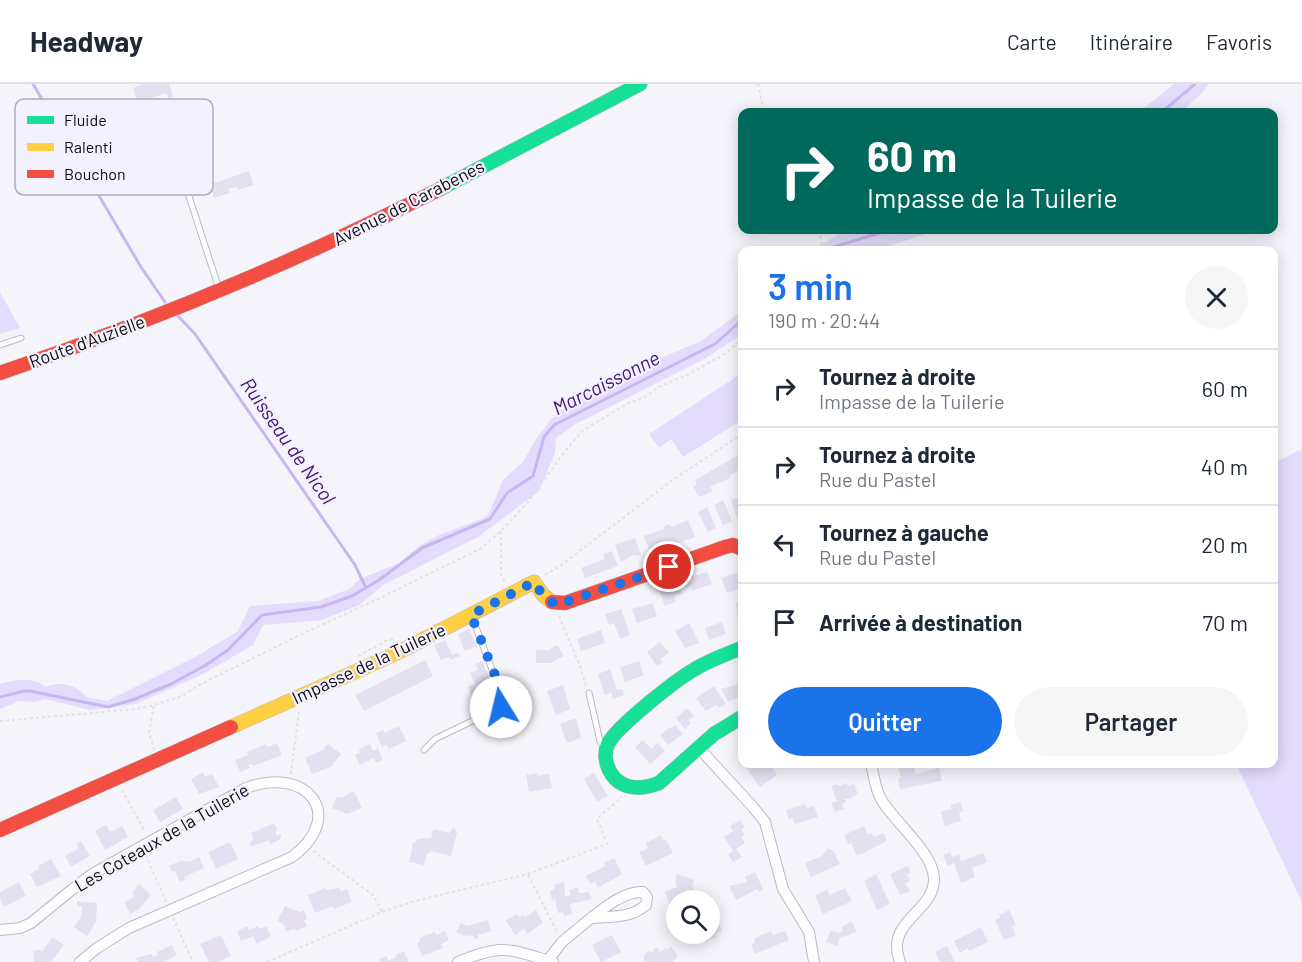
<!DOCTYPE html>
<html lang="fr">
<head>
<meta charset="utf-8">
<style>
  body { margin:0; font-family:Barlow,sans-serif; background:#f6f6f7; color:#1f2937; height:100vh; display:flex; flex-direction:column; font-size:22px; white-space:nowrap }
  * { box-sizing:border-box; margin:0 }
  p { font-size:20px; color:#747a83 }
  .icon { flex:none; width:33px; height:33px; fill:none; stroke:currentColor; stroke-width:2; stroke-linecap:round; stroke-linejoin:round }
  .map { position:relative; flex:1; overflow:hidden }
  .details { position:absolute; left:738px; top:162px; width:540px; height:522px; display:flex; flex-direction:column; background:#fff; border-radius:12px; box-shadow:0 3px 15px #0003 }
  .details>* { flex:none }
  .guide { position:absolute; left:738px; top:24px; width:540px; height:126px; border-radius:12px; box-shadow:0 3px 15px #0003; background:#00695c; color:#fff; overflow:hidden }
  .buttons { position:absolute; left:666px; top:806px; display:grid; gap:12px }
  .buttons a { display:grid; place-items:center; width:54px; height:54px; border-radius:50%; background:#fff; box-shadow:0 3px 15px #0003; font-size:30px }
  .pin { position:absolute; display:grid; place-items:center; width:51px; height:51px; color:#fff; margin:-26px; border:3px solid #fff; border-radius:50%; box-shadow:0 2px 6px #0007 }
  .me { position:absolute; width:66px; margin:-33px; rotate:351deg; stroke-linejoin:round; filter:drop-shadow(0 0 4px #0008) }
  .turn { display:flex; align-items:center; gap:21px; height:126px; padding:0 30px; font-size:27px }
  .turn .icon { width:78px; height:78px; stroke-width:2.5 }
  .turn b { display:block; font-size:42px; line-height:51px }
  .round { display:grid; place-items:center; flex:none; width:63px; height:63px; border-radius:32px; background:#f6f6f7 }
  .overview { display:flex; align-items:center; justify-content:space-between; height:102px; padding:0 30px }
  h1 { font-size:36px; font-weight:600; line-height:45px; color:#1a73e8 }
  .cta { display:flex; gap:12px; margin-top:auto; padding:12px 30px }
  .cta a { flex:1; height:69px; border-radius:36px; background:#1a73e8; color:#fff; font-size:24px; font-weight:600; line-height:69px; text-align:center }
  .cta a+a { background:#f6f6f7; color:#1f2937 }
  ul { padding:0; list-style:none }
  li { display:flex; align-items:center; gap:18px; height:78px; padding:0 30px; border-top:2px solid #e0e1e3 }
  li div { flex:1 }
  li b { display:block; font-size:22px }
  li em { font-style:normal }
  header { display:flex; align-items:center; gap:36px; box-sizing:border-box; height:84px; padding:0 30px; background:#fff; border-bottom:2px solid #e0e1e3 }
  header strong { font-size:28px }
  nav { display:flex; gap:33px; margin-inline-start:auto; font-size:21px }
  .map>svg:first-child { display:block }
  .green { fill:#e4dcfc }
  .lines { fill:none; stroke-linecap:round; stroke-linejoin:round }
  .stream { stroke:#c8b6f2; stroke-width:3 }
  .building { fill:#e4e0f0 }
  .lane-casing { stroke:#bcbbc2; stroke-width:7 }
  .street-casing { stroke:#bcbbc2; stroke-width:12 }
  .fast-casing { stroke:#bcbbc2; stroke-width:15 }
  .slow-casing { stroke:#bcbbc2; stroke-width:15 }
  .jam-casing { stroke:#bcbbc2; stroke-width:15 }
  .path { stroke:#e1e0e2; stroke-width:2; stroke-dasharray:3 3; stroke-linecap:butt }
  .lane { stroke:#fefdfe; stroke-width:5 }
  .street { stroke:#fefdfe; stroke-width:10 }
  .fast { stroke:#16e098; stroke-width:14 }
  .slow { stroke:#ffcf43; stroke-width:14 }
  .jam { stroke:#f24e42; stroke-width:14 }
  .route { stroke:#1a73e8; stroke-width:10; stroke-dasharray:0 18 }
  .labels { text-anchor:middle; stroke-width:4.5; stroke-linejoin:round; paint-order:stroke }
  .street-label { font-size:18px; fill:#0d0b12; stroke:#f4f1fe }
  .water-label { font-size:20px; font-style:italic; fill:#401574; stroke:#f4f1fe }
  .key { fill:#f4f1fe; stroke:#afacb7; stroke-width:1.5 }
  .key-label { font-size:16px; fill:#0d0b12 }
</style>
</head>
<body>
<header>
<strong>Headway</strong>
<nav><a>Carte</a><a>Itinéraire</a><a>Favoris</a></nav>
</header>
<div class="map">
<svg width="1302" height="878" viewBox="0 0 1302 878">
  <rect width="100%" height="100%" fill="#f5f4fb"/>
  <path class="green" d="M1174,0H1208L1203,8L1181,28H1139Z
    M854,146H939L876,166H812L836,152Z
    M0,208L20,244L0,250Z
    M742,227V250L706,274L574,341L556,354L555,369L539,407L478,453L383,501L359,521L322,536L263,541L253,561L205,589L136,620L90,626L45,615L35,618L19,617L0,625V600C16,596 32,592 45,603C60,597 76,600 86,613L107,617L195,573L238,547L250,522L318,517L349,505L360,495L399,479L420,461L441,450L482,435L488,431L503,396L523,378L536,355L552,334L571,317L609,296L701,257Z
    M742,289V336L683,373L671,355L659,364L649,350Z
    M1302,365V818L1236,680H1274V379Z"/>
  <g class="lines">
    <path class="stream" d="M33,0L141,183L165,218
      M1162,28L1195,0
      M824,166L889,146
      M178,232L195,250L355,481L366,504
      M0,613L24,607H30L108,623L135,615L171,600L206,581L228,566L262,531L321,523L352,512L379,496L422,464L490,435L507,409L533,392L544,353L554,341L715,260L742,236"/>
  </g>
  <path class="building" d="M144,0H169L173,13L168,15L166,9L138,19L133,4Z
    M249,87L254,101L238,106L237,103L228,105L230,109L214,114L209,101Z
    M742,369V384L729,392L730,394L710,403L713,407L699,413L693,403L697,400L695,396Z
    M742,412V432L737,434L731,416Z
    M723,416L732,437L723,441L714,421Z
    M707,423L716,444L708,448L698,428Z
    M688,436L695,453L670,462V460L655,466L654,464L649,465L644,452L664,445L663,442L670,440L671,443Z
    M635,454L641,471L636,472L635,470L621,478L615,461Z
    M612,467L618,482L585,494L581,484L605,475L603,470Z
    M707,488L712,500L692,507L691,502L686,504L682,495Z
    M740,488L742,504L727,509L721,494Z
    M678,497L682,509L674,512L676,518L665,522L658,504Z
    M742,518V541L739,543L736,519Z
    M653,519L657,532L637,539L632,525Z
    M621,525L630,551L620,555L614,539L609,541L605,530Z
    M722,538L726,550L709,556L705,544Z
    M689,539L699,559L685,564L675,547Z
    M469,545L477,562L465,567L458,550Z
    M601,546L605,559L581,567L577,555Z
    M445,556L452,571L458,568L460,572L450,576L449,573L441,576L434,561Z
    M660,558L669,569L660,575L663,578L657,582L647,568Z
    M557,561L564,572L551,579H536V566H548Z
    M425,576L433,592L364,627L355,611Z
    M482,577L497,611L484,617L479,609L472,613L468,603L475,600L470,589L478,586L475,580Z
    M639,577L644,591L625,598L620,583Z
    M610,585L617,606L622,605L624,611L613,615L611,608L605,611L598,590Z
    M742,596V612L728,618L721,605L738,600L737,598Z
    M563,601L570,625L556,631L547,607Z
    M714,602L726,620L719,624L716,621L706,627L696,614Z
    M687,624L694,632L688,636L691,639L685,645L676,634Z
    M576,634L581,654L567,659L560,640Z
    M675,641L683,650L668,661L660,651L670,643L671,644Z
    M399,642L406,657L389,665L386,661L382,663L376,649L383,646L384,649Z
    M643,656L651,665L658,659L665,667L650,680L635,663Z
    M277,659L282,671L253,682L251,680L248,681L250,684L240,688L235,676L248,671L247,668L266,660L268,663Z
    M328,660L341,670L332,681L333,682L312,690L305,674L323,666Z
    M370,660L373,667L378,664L383,676L376,679L374,674L360,681L355,671L360,669L359,665Z
    M752,680H770L777,691L760,703L746,684Z
    M897,680H914L915,690L939,684L942,697L900,705L898,695L901,694Z
    M203,688L205,693L212,690L219,703L199,710L191,695Z
    M537,689V692L549,690L552,704L529,708L526,691Z
    M594,689L608,712L597,718L584,695Z
    M847,699L848,702L854,700L858,710L848,715H845L846,718L842,720L844,725L835,728L831,719L837,717L831,702L837,700L838,702Z
    M354,707L362,724L347,730L332,724L337,712L341,714Z
    M176,713L183,725L160,738L153,726Z
    M960,718L963,727L959,728L961,737L945,742L941,728L951,725L950,721Z
    M805,720L807,724L814,722L818,733L795,740L793,734L789,736L786,726Z
    M740,736L745,743L741,746L745,751L741,753L745,759L736,765L742,773L733,778L728,770L733,767L724,753L733,747L730,742Z
    M274,739L278,746L275,747L277,752L281,750V755L271,760L269,756L251,763L249,758L254,756L251,749Z
    M106,741L110,748L122,742L128,753L105,766L95,747Z
    M864,742L868,751L872,749L874,753L883,749L887,757L857,772L851,759L848,760L844,751Z
    M454,743L457,748L451,772L430,767V770L427,769L424,781L409,778L413,759H415L418,755L431,754L433,745L449,749Z
    M661,751L663,756L666,755L673,769L646,782L639,768L648,764L646,759Z
    M81,757L90,772L71,783L65,772L79,764L76,760Z
    M230,758L238,775L216,785L208,768Z
    M828,764L834,768L840,780L811,793L805,779L822,772Z
    M950,768L952,773L959,770L961,777L984,769L987,778L972,784L975,793L961,799L954,779L948,782L943,771Z
    M199,773L204,784L184,793L185,796L180,798L175,787L172,788L169,782L182,776L184,778L188,777L189,778Z
    M614,774L622,790L598,804L595,798L590,800L586,792L605,782L604,779Z
    M51,775L61,792L37,803L30,790L39,785L38,782Z
    M908,782L911,789L907,790L910,797L905,799L910,807L900,811L890,790Z
    M755,788L763,805L759,808L758,805L736,816L729,802L747,798L745,793Z
    M677,790L694,796L692,802L698,812L690,816H681L680,814L670,819L664,808L677,803L675,798Z
    M876,790L890,820L877,826L864,797Z
    M19,798L26,812L4,823L0,815V808Z
    M564,798L565,812L571,811L569,806L578,803L579,809L589,808L592,815L570,820L572,830L564,832L563,828L558,829L555,815L552,816L550,807L555,805L554,801Z
    M139,800L151,811L139,825L130,830L124,818L135,812L132,809Z
    M325,804L326,806L339,804L341,807L347,805L352,818L334,825L333,822L315,829L308,811Z
    M845,804L852,817L823,830L815,811L827,806L830,811Z
    M77,817L97,819L96,838L87,852L74,843L81,833L82,822H77Z
    M285,822L300,828L304,826L307,835L304,836L307,842L296,847L295,844L287,848L283,840L277,837Z
    M536,826L543,839L527,850L524,845L515,851L506,836L517,830L519,833L524,831L525,833Z
    M1009,826L1016,841L1012,843L1016,851L1004,856L995,836L1000,834L999,831Z
    M717,835L722,847L717,850L718,853L706,858L704,856L691,857L690,849H710V838Z
    M488,836L491,847L478,851L479,854L475,855L473,852L468,851L466,853L456,848L461,839L467,842Z
    M852,838L857,848L840,854L837,862L826,858L831,846L838,849L843,847L841,843Z
    M248,842L249,846L258,842L260,845L266,842L271,852L257,860L253,852L241,857L237,847Z
    M981,843L988,858L969,867L968,864L960,869L954,857Z
    M445,847L449,856L441,860L443,864L422,872L417,859L420,857L419,854L435,848L436,851Z
    M771,847L773,851L785,847L789,856L755,870L751,861L754,859L755,854Z
    M221,851L231,872L218,878H209L200,860Z
    M612,851L621,868L601,878L592,861Z
    M52,853L64,861L51,878H34L33,867L40,866L42,868Z
    M172,861L177,871L164,878H138L136,874L151,870L153,873L158,871L157,868Z
    M671,862L678,872L673,878H644V871L648,867L652,868L656,863L661,868L665,864L667,866Z
    M947,862L955,878H940L935,868Z
    M404,867L409,878H380L379,875L387,872L388,877L397,873L396,871Z"/>
  <g class="lines">
    <defs>
      <path id="lane" d="M164,35L219,205
        M0,261L21,254
        M589,609L600,657L603,662
        M424,666L435,655L501,623L504,617L472,533"/>
      <path id="street" d="M698,663L753,723L765,738L783,805L809,848L814,878
        M871,680C874,691 875,705 881,715C894,738 933,768 934,794C935,829 884,836 900,878
        M0,846L20,844L31,839L80,799L94,789L246,704C306,681 348,731 292,773L129,844L97,864L80,878
        M548,876L562,858L591,834C610,832 630,835 646,821L647,813L643,808C625,807 605,823 591,834
        M458,878C503,859 508,865 553,878"/>
      <path id="fast" d="M440,105L640,0
        M742,564C726,570 710,576 695,585C677,595 616,643 608,660C602,673 608,690 619,698C631,706 646,704 659,699L714,650L742,633"/>
      <path id="slow" d="M231,643L395,570L534,498L543,511L552,518"/>
      <path id="jam" d="M0,289C151,238 297,177 440,105
        M552,518L565,519L725,463L733,461L742,465
        M0,746L231,643"/>
    </defs>
    <use href="#lane" class="lane-casing"/>
    <use href="#street" class="street-casing"/>
    <use href="#fast" class="fast-casing"/>
    <use href="#slow" class="slow-casing"/>
    <use href="#jam" class="jam-casing"/>
    <path class="path" d="M758,0L764,28
      M1171,28L1182,14L1202,0
      M819,146L822,160L827,166
      M858,166L922,146
      M501,447V491L506,500
      M545,491L560,482L674,395L742,350
      M559,532L580,582L586,602
      M358,572L386,557L394,555
      M0,637L137,625L154,621L182,612L199,601L304,549L382,513L480,465L501,447L527,419L563,370L582,347L627,320L647,312L659,303L689,290L726,269L742,255
      M154,666L149,648L154,621
      M291,690L299,627
      M122,706L145,748
      M313,767L373,811L382,828
      M146,771L166,818
      M528,791L558,850
      M173,834L193,878
      M267,878L382,828L415,817L528,790L607,760L597,735L622,713"/>
    <use href="#lane" class="lane"/>
    <use href="#street" class="street"/>
    <use href="#fast" class="fast"/>
    <use href="#slow" class="slow"/>
    <use href="#jam" class="jam"/>
  </g>
  <g class="lines">
    <path class="route" d="M501,623L504,617L503,611L471,531L534,498L544,513L557,521L669,483"/>
  </g>
  <g class="labels">
    <g class="street-label">
      <text transform="translate(409 119) rotate(-27)" y="6">Avenue de Carabenes</text>
      <text transform="translate(87 258) rotate(-20)" y="6">Route d'Auzielle</text>
      <text transform="translate(369 580) rotate(-25)" y="6">Impasse de la Tuilerie</text>
      <text transform="translate(162 754) rotate(-30)" y="6">Les Coteaux de la Tuilerie</text>
    </g>
    <g class="water-label">
      <text transform="translate(606 299) rotate(-27)" y="7">Marcaissonne</text>
      <text transform="translate(288 357) rotate(55)" y="7">Ruisseau de Nicol</text>
    </g>
  </g>
  <rect x="15" y="15" width="198" height="96" rx="9" class="key"/>
  <rect x="27" y="32" width="27" height="8" fill="#16e098"/>
  <rect x="27" y="59" width="27" height="8" fill="#ffcf43"/>
  <rect x="27" y="86" width="27" height="8" fill="#f24e42"/>
  <g class="key-label">
    <text x="64" y="42">Fluide</text>
    <text x="64" y="69">Ralenti</text>
    <text x="64" y="96">Bouchon</text>
  </g>
</svg>
<div class="buttons">
<a><svg class="icon" aria-label="search" viewBox="0 0 24 24"><circle cx="10" cy="10" r="6"/><path d="M15 15l6 6"/></svg></a>
</div>
<div class="pin" style="left:669px;top:483px;background:#d93025"><svg class="icon" aria-label="arrive" viewBox="0 0 24 24"><path d="M6 21V4h12l-3 4 3 4H6"/></svg></div>
<svg class="me" style="left:501px;top:623px" viewBox="-20 -20 40 40"><circle r="19" fill="#fff"/><path d="M0-13L10 11 0 6-10 11z" fill="#1a73e8"/></svg>
<div class="guide">
<div class="turn"><svg class="icon" aria-label="right" viewBox="0 0 24 24"><path d="M7 20v-9h11M14 6l5 5-5 5"/></svg><div><b>60 m</b>Impasse de la Tuilerie</div></div>
</div>
<section class="details">
<div class="overview"><div><h1>3 min</h1><p>190 m · 20:44</p></div><a class="round"><svg class="icon" aria-label="close" viewBox="0 0 24 24"><path d="M6 6l12 12M18 6L6 18"/></svg></a></div>
<ul>
<li><svg class="icon" aria-label="right" viewBox="0 0 24 24"><path d="M7 20v-9h11M14 6l5 5-5 5"/></svg><div><b>Tournez à droite</b><p>Impasse de la Tuilerie</p></div><em>60 m</em></li>
<li><svg class="icon" aria-label="right" viewBox="0 0 24 24"><path d="M7 20v-9h11M14 6l5 5-5 5"/></svg><div><b>Tournez à droite</b><p>Rue du Pastel</p></div><em>40 m</em></li>
<li><svg class="icon" aria-label="left" viewBox="0 0 24 24"><path d="M17 20v-9H6M10 6l-5 5 5 5"/></svg><div><b>Tournez à gauche</b><p>Rue du Pastel</p></div><em>20 m</em></li>
<li><svg class="icon" aria-label="arrive" viewBox="0 0 24 24"><path d="M6 21V4h12l-3 4 3 4H6"/></svg><div><b>Arrivée à destination</b></div><em>70 m</em></li>
</ul>
<div class="cta"><a>Quitter</a><a>Partager</a></div>
</section>
</div>
</body>
</html>
